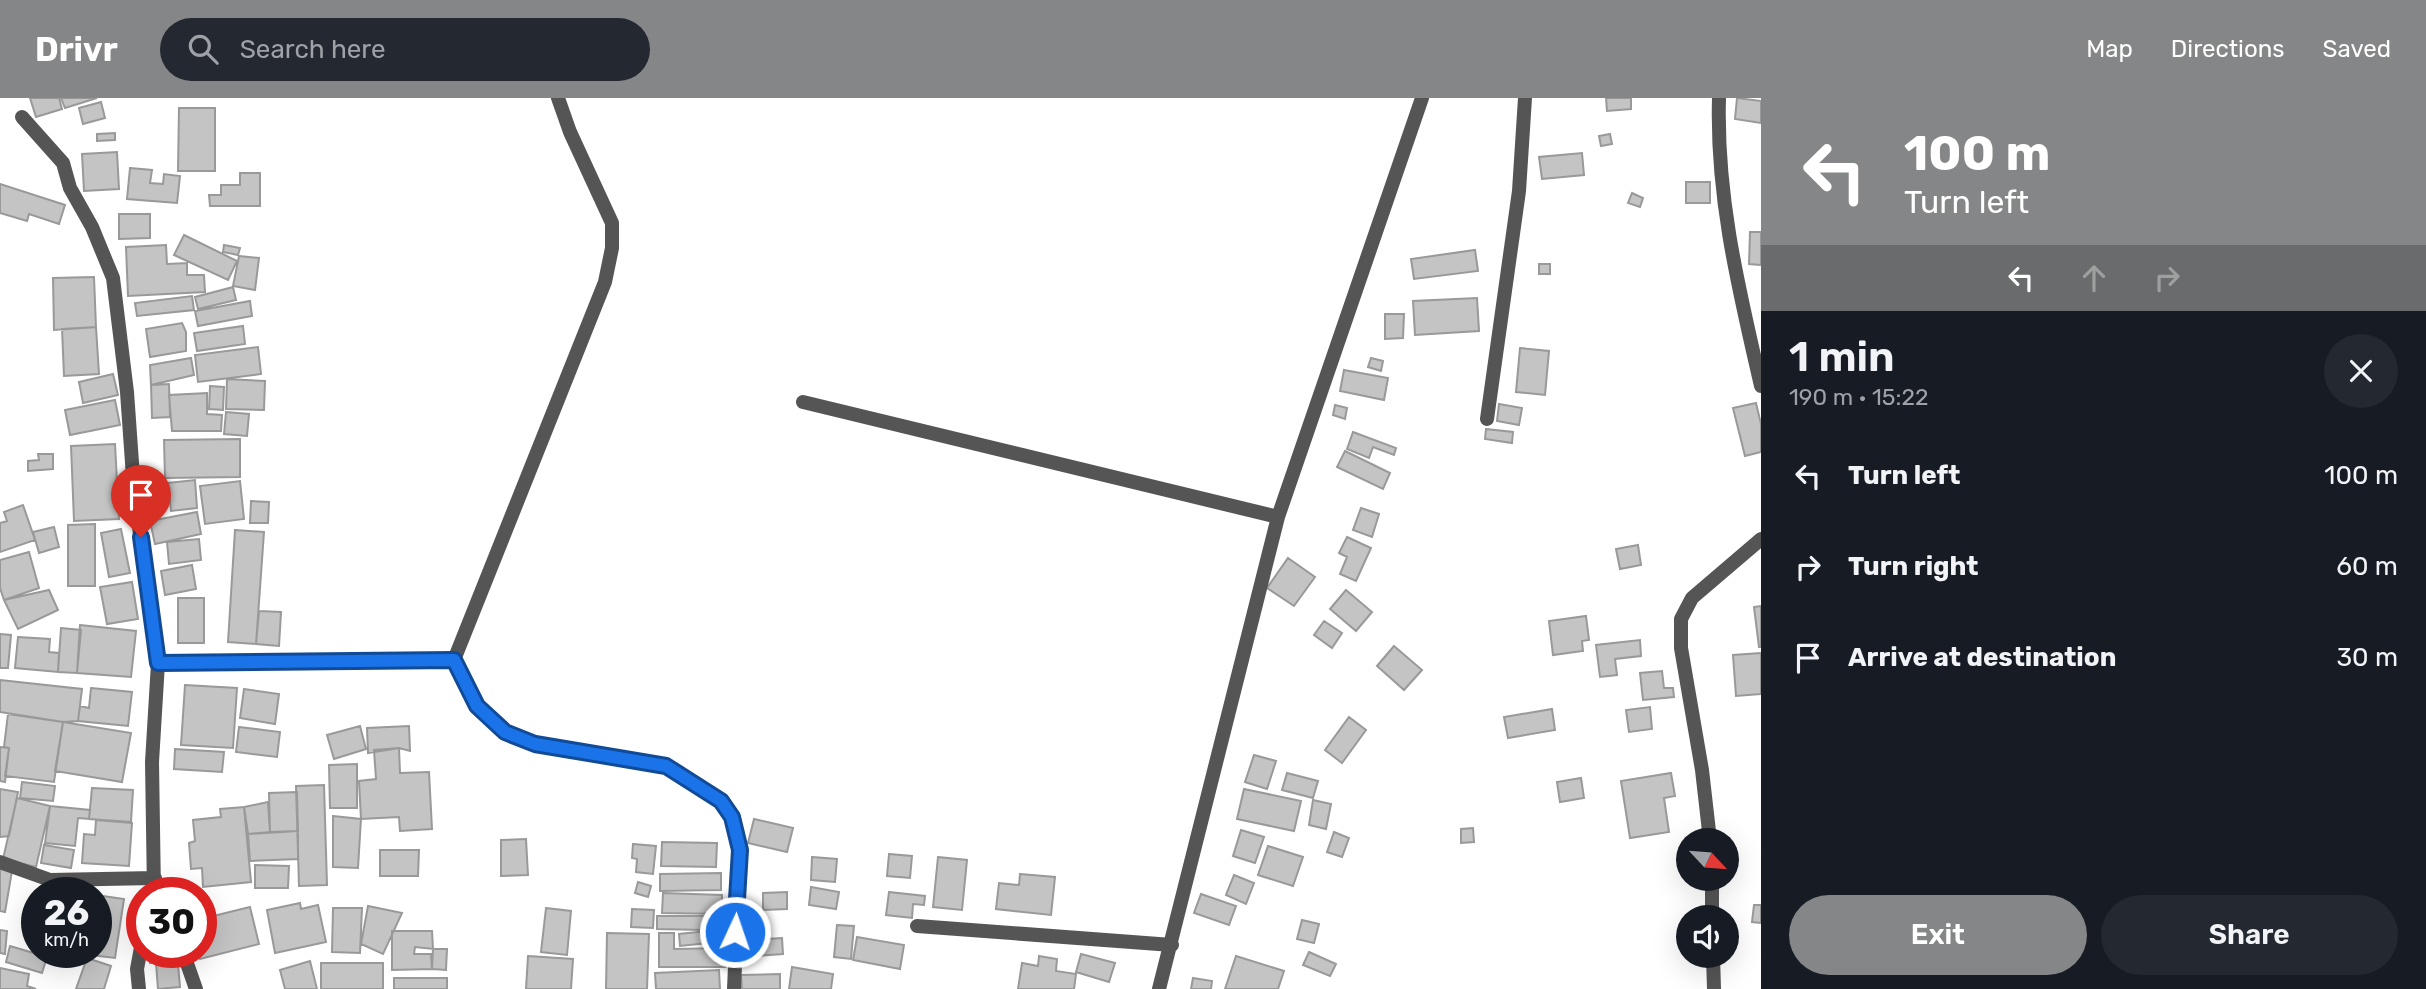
<!DOCTYPE html>
<html lang="en">
<head>
<meta charset="utf-8">
<style>
  body { margin:0; font-family:Rubik,sans-serif; background:#242831; color:#f1f3f6; height:100vh; display:flex; flex-direction:column; font-size:26px; white-space:nowrap }
  * { box-sizing:border-box; margin:0 }
  p { font-size:23px; color:#9ea1a6 }
  .icon { flex:none; width:38px; height:38px; fill:none; stroke:currentColor; stroke-width:2; stroke-linecap:round; stroke-linejoin:round }
  .map { position:relative; flex:1; overflow:hidden }
  .panel { display:flex; flex-direction:column; background:#171b24; width:665px }
  .panel>* { flex:none }
  .hud { background:#858687; color:#fff; overflow:hidden }
  .needle { width:46px; rotate:116deg }
  .buttons { position:absolute; left:1676px; top:730px; display:grid; gap:14px }
  .buttons a { display:grid; place-items:center; width:63px; height:63px; border-radius:50%; background:#171b24; box-shadow:0 7px 28px #0002; font-size:35px }
  .speed { position:absolute; left:21px; top:779px; display:flex; gap:14px; font-size:35px; font-weight:700; text-align:center }
  .speed>* { display:grid; place-content:center; width:91px; height:91px; border-radius:50%; background:#171b24; box-shadow:0 7px 28px #0002; line-height:1 }
  .speed small { font-size:18px; font-weight:400 }
  .speed .limit { border:10px solid #d22; background:#fff; color:#111 }
  .pin { position:absolute; display:grid; place-items:center; width:60px; height:60px; color:#fff; margin:-72px -30px; border-radius:50% 50% 50% 0; rotate:-45deg; box-shadow:0 0 7px #0007 }
  .pin .icon { rotate:45deg }
  .me { position:absolute; width:77px; margin:-38px; rotate:3deg; stroke-linejoin:round; filter:drop-shadow(0 0 5px #0008) }
  .turn { display:flex; align-items:center; gap:24px; height:147px; padding:0 28px; font-size:32px }
  .turn .icon { width:91px; height:91px; stroke-width:2.5 }
  .turn b { display:block; font-size:49px; line-height:60px }
  .lanes { display:flex; align-items:center; height:66px; padding:0 28px; background:#0003; justify-content:center; gap:35px; direction:ltr }
  .lanes .off { opacity:.35 }
  .round { display:grid; place-items:center; flex:none; width:74px; height:74px; border-radius:37px; background:#242831 }
  .summary { display:flex; align-items:center; justify-content:space-between; height:119px; padding:0 28px }
  h1 { font-size:42px; font-weight:600; line-height:52px }
  .cta { display:flex; gap:14px; margin-top:auto; padding:14px 28px }
  .cta a { flex:1; height:80px; border-radius:42px; background:#858687; color:#fff; font-size:28px; font-weight:600; line-height:80px; text-align:center }
  .cta a+a { background:#242831; color:#f1f3f6 }
  ul { padding:0; list-style:none }
  li { display:flex; align-items:center; gap:21px; height:91px; padding:0 28px }
  li div { flex:1 }
  li b { display:block; font-size:26px }
  li em { font-style:normal }
  header { display:flex; align-items:center; gap:42px; box-sizing:border-box; height:98px; padding:0 35px; background:#858687; color:#fff }
  header strong { font-size:33px }
  nav { display:flex; gap:38px; margin-inline-start:auto; font-size:24px }
  .search { width:490px; height:63px; background:#242831; display:flex; align-items:center; gap:18px; box-sizing:border-box; padding:0 24px; border-radius:38px; color:#9ea1a6; font-size:26px }
  main { display:flex; flex:1; min-height:0 }
  .map>svg:first-child { display:block }
  .building { fill:#c4c4c4; stroke:#999; stroke-width:2 }
  .lines { fill:none; stroke-linecap:round; stroke-linejoin:round }
  .street { stroke:#555; stroke-width:14 }
  .route-casing { stroke:#114b97; stroke-width:18 }
  .route { stroke:#1a73e8; stroke-width:12 }
</style>
</head>
<body>
<header>
<strong>Drivr</strong>
<div class="search"><svg class="icon" aria-label="search" viewBox="0 0 24 24"><circle cx="10" cy="10" r="6"/><path d="M15 15l6 6"/></svg>Search here</div>
<nav><a>Map</a><a>Directions</a><a>Saved</a></nav>
</header>
<main>
<div class="map">
<svg width="1761" height="891" viewBox="0 0 1761 891">
  <rect width="100%" height="100%" fill="#fff"/>
  <path class="building" d="M30,0H59L62,11L36,19Z
    M61,0H97L65,10Z
    M1606,0H1631V11L1607,13Z
    M1737,0L1761,3V25L1735,21Z
    M101,4L105,20L83,26L79,10Z
    M179,10H215V73H178Z
    M115,35V42L97,43V36Z
    M1610,36L1612,46L1601,48L1599,38Z
    M117,54L119,91L84,93L82,56Z
    M1582,55L1584,77L1542,81L1539,59Z
    M130,70L152,72L150,85L163,86L164,76L180,78L177,105L127,101Z
    M240,75H260V108H210L209,97H221V87H240Z
    M1686,84H1710V105H1686Z
    M0,86L65,107L59,126L29,116L27,123L0,115Z
    M1632,95L1643,100L1640,109L1628,105Z
    M119,116H150V140L119,141Z
    M1750,134H1761V167L1749,166Z
    M184,137L237,163L228,182L174,157Z
    M166,147L167,166L187,165V177H204L205,194L128,198L126,149Z
    M224,147L240,150L238,157L223,154Z
    M1475,152L1478,173L1414,181L1411,161Z
    M239,158L259,160L255,192L233,188Z
    M1539,166H1550V176H1539Z
    M94,179L96,229L54,232L53,180Z
    M233,189L236,202L198,211L195,199Z
    M192,198L194,212L137,218L135,205Z
    M1477,200L1479,233L1415,237L1413,203Z
    M250,203L252,218L198,228L195,213Z
    M1385,216H1404L1403,240L1385,241Z
    M182,225L186,234V253L150,259L146,231Z
    M243,228L245,246L197,253L194,235Z
    M96,229L99,276L64,278L62,231Z
    M258,249L261,276L198,284L195,257Z
    M1520,250L1549,253L1545,297L1516,294Z
    M191,260L194,277L151,287L150,267Z
    M1371,260L1383,263L1381,273L1368,269Z
    M1344,272L1388,280L1384,302L1340,293Z
    M113,276L118,297L83,305L79,284Z
    M227,281L265,283L264,312L226,311Z
    M169,286L170,319L152,320L151,287Z
    M210,288L224,289L223,312L209,311Z
    M207,295V316L222,317L221,333H172L169,297Z
    M115,302L120,327L70,337L65,312Z
    M1756,305L1761,326V354L1745,358L1733,310Z
    M1499,306L1522,310L1519,327L1497,323Z
    M1335,307L1347,310L1345,321L1333,317Z
    M226,314L249,316L247,338L224,336Z
    M1486,331L1513,334L1512,345L1485,341Z
    M1353,334L1396,350L1394,357L1373,349L1369,360L1347,351Z
    M240,341V379L165,380L164,342Z
    M115,346L119,421L74,423L71,348Z
    M1345,353L1390,375L1383,391L1337,369Z
    M38,356H53V371L28,373V363L39,362Z
    M195,382L197,410L171,413L168,385Z
    M240,383L244,421L205,426L200,388Z
    M251,403L269,404L268,425H250Z
    M23,407L35,442L0,454V425L7,423L4,414Z
    M1361,410L1379,416L1372,439L1353,432Z
    M197,414L201,436L155,446L150,423Z
    M95,426V488H68V427Z
    M54,429L59,449L39,455L33,434Z
    M121,431L130,475L109,479L101,435Z
    M235,432L264,434L256,546L228,544Z
    M1347,439L1371,450L1356,483L1340,476L1347,459L1339,455Z
    M199,441L201,462L169,466L167,444Z
    M1638,447L1641,467L1620,471L1616,451Z
    M29,454L39,490L4,502L0,490V462Z
    M1288,460L1315,479L1294,508L1267,490Z
    M192,467L196,491L165,497L161,473Z
    M132,484L138,521L107,526L100,489Z
    M49,492L58,512L18,531L4,502Z
    M1346,492L1372,514L1356,533L1330,511Z
    M178,500H204V545H178Z
    M1761,508V549H1759L1754,509Z
    M259,513L281,514L279,548L256,546Z
    M1586,518L1589,542L1582,543L1583,553L1553,557L1549,523Z
    M1324,523L1342,535L1332,550L1314,537Z
    M80,527L136,533L131,579L77,575Z
    M61,530L81,532L77,575L58,574Z
    M0,536L11,537L8,570H0Z
    M18,539L50,541L49,554L59,555L58,574L15,570Z
    M1640,542L1641,558L1615,561L1617,577L1600,579L1596,547Z
    M1394,548L1422,572L1404,592L1377,568Z
    M1761,555V596L1736,598L1733,557Z
    M1662,573L1664,590H1673L1674,599L1643,602L1640,575Z
    M0,582L82,591L78,623L63,624L0,614Z
    M185,587L237,590L233,650L181,647Z
    M91,590L132,594L128,628L78,623L80,608L89,610Z
    M244,591L279,596L275,626L240,620Z
    M1650,609L1652,631L1629,634L1626,612Z
    M1552,611L1555,632L1508,640L1504,619Z
    M8,616L63,624L54,684L5,678L9,650L4,649Z
    M1349,619L1366,632L1342,665L1325,652Z
    M63,624L131,635L122,684L55,673Z
    M360,628L366,651L334,661L327,637Z
    M409,628L410,653L399,650L368,655L367,630Z
    M239,629L280,634L277,659L236,654Z
    M0,649L9,650L5,684L0,683Z
    M399,650L400,675L429,674L432,731L400,733L399,719L361,721L359,683L376,681L374,652Z
    M175,651L224,654L222,674L174,671Z
    M1254,657L1276,663L1267,691L1245,684Z
    M357,666V710H330L329,667Z
    M1287,675L1318,683L1313,700L1282,692Z
    M1671,675L1675,698L1664,700L1669,734L1630,740L1621,683Z
    M1581,680L1584,700L1560,704L1557,684Z
    M22,684L55,688L53,703L20,700Z
    M324,687L327,787L299,788L296,688Z
    M92,690L133,692L131,724L89,721Z
    M0,691L18,694L9,738L0,739Z
    M1244,691L1301,703L1294,733L1237,721Z
    M297,694L298,733L270,734L269,695Z
    M17,700L50,708L36,769L3,761Z
    M1313,702L1331,706L1326,731L1309,727Z
    M268,704L270,734L248,736L244,709Z
    M50,708L90,712L89,721L78,720L75,748L45,745Z
    M244,709L251,784L203,789L202,770L191,771L189,745L195,743L193,722L221,719L220,711Z
    M333,718L361,721L358,770L333,769Z
    M754,721L793,730L787,754L748,745Z
    M96,722L132,725L129,768L82,765L84,736L95,737Z
    M1473,730L1474,744L1461,745V731Z
    M1241,732L1264,739L1255,765L1233,758Z
    M298,733V761L250,763L248,736Z
    M1334,734L1349,740L1342,759L1327,754Z
    M526,741L528,777L501,778V742Z
    M662,744L717,745L716,769L661,768Z
    M633,746L656,748L653,776L636,774L637,761L632,760Z
    M44,747L74,752L71,770L41,765Z
    M1268,748L1303,759L1293,788L1258,777Z
    M380,752H419L418,778H380Z
    M889,756L912,758L910,780L887,778Z
    M812,759L837,761L835,784L811,782Z
    M938,759L967,762L962,812L933,809Z
    M255,767L289,768L288,790H255Z
    M0,771L12,773L5,814L0,813Z
    M721,775V792L660,793V776Z
    M1020,776L1055,779L1051,817L996,811L999,785L1019,787Z
    M1234,777L1254,785L1246,806L1226,797Z
    M638,784L651,788L648,799L635,795Z
    M811,789L839,794L836,811L809,807Z
    M787,794V811L763,812V795Z
    M889,794L925,798L924,807L913,806L912,820L886,817Z
    M663,795L722,797V816L662,815Z
    M1201,796L1236,808L1229,827L1194,815Z
    M96,797L124,801L115,860L73,855L96,854Z
    M300,805L301,811L318,807L326,844L275,855L267,812Z
    M1754,807H1761V825L1752,824Z
    M368,808L402,815L383,856L361,846Z
    M250,809L259,846L200,861L201,821Z
    M333,810H362L360,855L332,854Z
    M546,810L571,813L567,857L541,854Z
    M632,811L654,812L653,830L631,829Z
    M657,818H704V832L657,831Z
    M764,821L766,841L782,840L783,856L744,859L742,823Z
    M1302,822L1319,826L1314,845L1297,841Z
    M837,827L854,828L851,861L834,859Z
    M0,832L7,833L5,856L0,855Z
    M392,833H432L433,851L415,849L414,856H431L432,871L392,872Z
    M707,833L708,845L680,848L679,836Z
    M607,835L649,836L647,891H606Z
    M659,835H674V851L726,850V869H659Z
    M857,839L904,847L900,871L853,862Z
    M10,848L47,859L42,875L6,864Z
    M433,851H447L446,872L432,871Z
    M149,854H177L180,889L158,891L156,865H150Z
    M1309,854L1336,866L1330,878L1303,867Z
    M1081,856L1115,865L1109,884L1076,874Z
    M528,858L573,861L571,891H526Z
    M1039,858L1057,861L1056,873L1076,876L1074,891H1018L1022,865L1038,868Z
    M1236,858L1284,873L1278,891H1225Z
    M87,860L111,868L104,891H76Z
    M310,863L317,891H285L280,872Z
    M321,865H383V891H321Z
    M792,869L833,876L831,891H789Z
    M0,870L29,876L27,888L36,891H0Z
    M719,872L720,891H656L655,875Z
    M780,876V891H742L741,877Z
    M394,880H447V891H394Z
    M1193,880L1212,883L1211,891H1191Z"/>
  <g class="lines">
    <path class="street" d="M1719,0C1716,99 1739,192 1761,288
      M22,19L63,65L70,90L92,129L113,180L127,294L134,393L158,565L152,664L154,794
      M803,304L1278,419
      M1487,321L1519,93L1525,0
      M454,562L605,184L612,150V125L570,34L558,0
      M158,565L454,562L477,608L505,634L535,646L666,668L721,703L732,719L740,752L734,891
      M1710,742L1702,672L1681,550V521L1692,500L1761,441
      M0,764L50,782L155,780
      M1712,780V819
      M917,828L1172,847
      M183,854L196,891
      M1713,858L1714,891
      M139,891L137,871L142,844
      M1159,891L1278,419L1422,0"/>
  </g>
  <g class="lines">
    <defs>
      <path id="route" d="M141,439L158,565L454,562L477,608L505,634L535,646L666,668L721,703L732,719L740,752L735,834"/>
    </defs>
    <use href="#route" class="route-casing"/>
    <use href="#route" class="route"/>
  </g>
</svg>
<div class="buttons">
<a><svg class="needle" viewBox="-14 -14 28 28"><path d="M0-13l5 13h-10z" fill="#e53935"/><path d="M0 13l5-13h-10z" fill="#9ea1a6"/></svg></a>
<a><svg class="icon" aria-label="sound" viewBox="0 0 24 24"><path d="M4 9h4l5-4v14l-5-4H4zM17 9q2 3 0 6"/></svg></a>
</div>
<div class="speed"><div>26<small>km/h</small></div><div class="limit">30</div></div>
<div class="pin" style="left:141px;top:439px;background:#d93025"><svg class="icon" aria-label="arrive" viewBox="0 0 24 24"><path d="M6 21V4h12l-3 4 3 4H6"/></svg></div>
<svg class="me" style="left:735px;top:834px" viewBox="-20 -20 40 40"><circle r="17" fill="#1a73e8" stroke="#fff" stroke-width="3"/><path d="M0-11L8 9 0 5-8 9z" fill="#fff"/></svg>
</div>
<section class="panel">
<div class="hud">
<div class="turn"><svg class="icon" aria-label="left" viewBox="0 0 24 24"><path d="M17 20v-9H6M10 6l-5 5 5 5"/></svg><div><b>100 m</b>Turn left</div></div>
<div class="lanes"><svg class="icon" aria-label="left" viewBox="0 0 24 24"><path d="M17 20v-9H6M10 6l-5 5 5 5"/></svg><svg class="icon off" aria-label="ahead" viewBox="0 0 24 24"><path d="M12 20V5M6 11l6-6 6 6"/></svg><svg class="icon off" aria-label="right" viewBox="0 0 24 24"><path d="M7 20v-9h11M14 6l5 5-5 5"/></svg></div>
</div>
<div class="summary"><div><h1>1 min</h1><p>190 m · 15:22</p></div><a class="round"><svg class="icon" aria-label="close" viewBox="0 0 24 24"><path d="M6 6l12 12M18 6L6 18"/></svg></a></div>
<ul>
<li><svg class="icon" aria-label="left" viewBox="0 0 24 24"><path d="M17 20v-9H6M10 6l-5 5 5 5"/></svg><div><b>Turn left</b></div><em>100 m</em></li>
<li><svg class="icon" aria-label="right" viewBox="0 0 24 24"><path d="M7 20v-9h11M14 6l5 5-5 5"/></svg><div><b>Turn right</b></div><em>60 m</em></li>
<li><svg class="icon" aria-label="arrive" viewBox="0 0 24 24"><path d="M6 21V4h12l-3 4 3 4H6"/></svg><div><b>Arrive at destination</b></div><em>30 m</em></li>
</ul>
<div class="cta"><a>Exit</a><a>Share</a></div>
</section>
</main>
</body>
</html>
